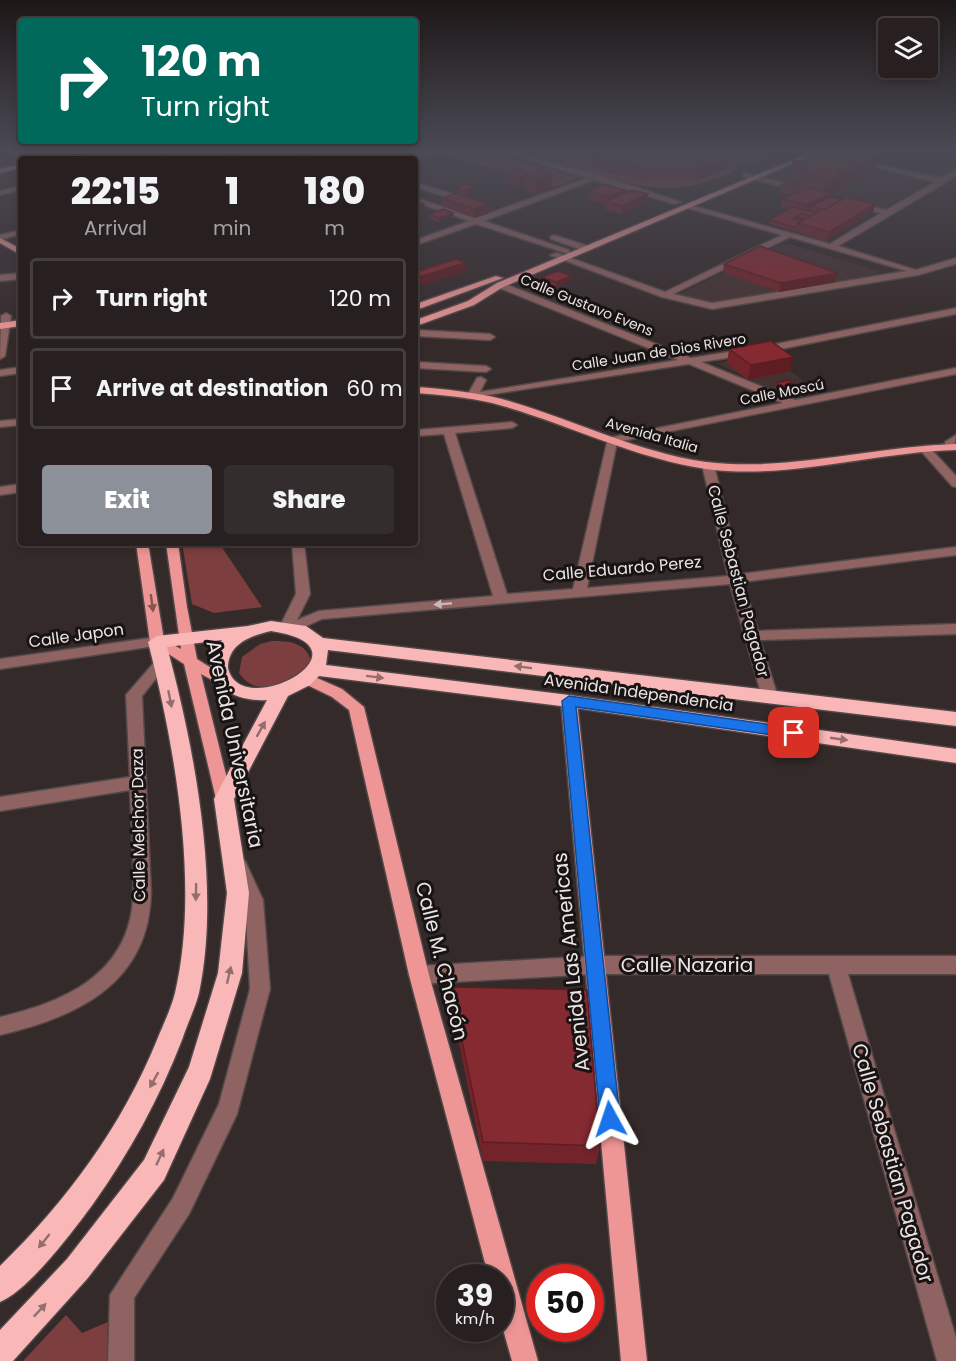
<!DOCTYPE html>
<html lang="en">
<head>
<meta charset="utf-8">
<style>
  body { margin:0; font-family:Poppins,sans-serif; background:#342d2d; color:#f1f3f6; height:100vh; display:flex; flex-direction:column; font-size:22px; white-space:nowrap }
  * { box-sizing:border-box; margin:0 }
  p { font-size:20px; color:#a5a3a5 }
  .icon { flex:none; width:33px; height:33px; fill:none; stroke:currentColor; stroke-width:2; stroke-linecap:round; stroke-linejoin:round }
  .map { position:relative; flex:1; overflow:hidden }
  .details { position:absolute; left:18px; top:156px; width:400px; height:390px; display:flex; flex-direction:column; background:#282020; border-radius:6px; box-shadow:0 3px 9px #0003,0 0 0 2px #443e3e }
  .details>* { flex:none }
  .hud { position:absolute; left:18px; top:18px; width:400px; height:126px; border-radius:6px; box-shadow:0 3px 9px #0003,0 0 0 2px #443e3e; background:#00695c; color:#fff; overflow:hidden }
  .buttons { position:absolute; left:878px; top:18px; display:grid; gap:12px }
  .buttons a { display:grid; place-items:center; width:60px; height:60px; border-radius:6px; background:#282020; box-shadow:0 3px 9px #0003,0 0 0 2px #443e3e; font-size:30px }
  .speed { position:absolute; left:436px; top:1264px; display:flex; gap:12px; font-size:30px; font-weight:700; text-align:center }
  .speed>* { display:grid; place-content:center; width:78px; height:78px; border-radius:50%; background:#282020; box-shadow:0 3px 9px #0003,0 0 0 2px #443e3e; line-height:1 }
  .speed small { font-size:15px; font-weight:400 }
  .speed .limit { border:9px solid #d22; background:#fff; color:#111 }
  .pin { position:absolute; display:grid; place-items:center; width:51px; height:51px; color:#fff; margin:-26px; border-radius:12px; box-shadow:0 3px 9px #0006 }
  .me { position:absolute; width:66px; margin:-33px; rotate:355deg; stroke-linejoin:round; filter:drop-shadow(0 0 4px #0008) }
  .turn { display:flex; align-items:center; gap:21px; height:126px; padding:0 24px; font-size:27px }
  .turn .icon { width:78px; height:78px; stroke-width:2.5 }
  .turn b { display:block; font-size:42px; line-height:51px }
  .eta { display:flex; justify-content:space-evenly; align-items:center; height:102px; text-align:center }
  .eta b { font-size:36px; font-weight:800; line-height:42px }
  .action { display:flex; gap:12px; margin-top:auto; padding:12px 24px }
  .action a { flex:1; height:69px; border-radius:6px; background:#8c9099; color:#fff; font-size:24px; font-weight:800; line-height:69px; text-align:center }
  .action a+a { background:#342d2d; color:#f1f3f6 }
  ul { padding:0; list-style:none }
  li { display:flex; align-items:center; gap:18px; height:81px; margin:0 12px 9px; padding:0 12px; border:3px solid #443e3e; border-radius:6px }
  li div { flex:1 }
  li b { display:block; font-size:22px }
  li em { font-style:normal }
  .map>svg:first-child { display:block }
  .built { fill:#443232 }
  .green { fill:#7d3e3f }
  .lines { fill:none; stroke-linecap:round; stroke-linejoin:round }
  .minor-casing { stroke:#524848; stroke-width:3 }
  .major-casing { stroke:#524848; stroke-width:3 }
  .highway-casing { stroke:#524848; stroke-width:3 }
  .minor { fill:#8e6362; fill-rule:evenodd }
  .major { fill:#ed9695; fill-rule:evenodd }
  .highway { fill:#f9b8b7; fill-rule:evenodd }
  .wall { fill:#73242a; fill-rule:evenodd }
  .shaded-wall { fill:#5e1d22 }
  .building { fill:#862a31; stroke:#5e1d22; stroke-width:1.5 }
  .oneway { fill:#835554 }
  .oneway2 { fill:#cbb7b6 }
  .oneway3 { fill:#946e6e }
  .route { fill:#1a73e8; stroke:#114b97; stroke-width:1.5 }
  .labels { text-anchor:middle; stroke-width:6; stroke-linejoin:round; paint-order:stroke }
  .far-street-label { font-size:14px; fill:#ece4e4; stroke:#191414 }
  .street-label { font-size:16px; fill:#ece4e4; stroke:#191414 }
  .near-street-label { font-size:20px; fill:#ece4e4; stroke:#191414 }
</style>
</head>
<body>
<div class="map">
<svg width="956" height="1361" viewBox="0 0 956 1361">
  <rect width="100%" height="100%" fill="#352a2a"/>
  <path class="built" d="M849,162L931,181L884,208L765,178L800,163Z
    M789,244L879,271L878,274L835,282L758,255L779,245Z
    M723,273L779,292L715,303L679,294Z
    M767,354L768,355L819,392L796,398L786,396L716,363Z"/>
  <path class="green" d="M442,151H485L579,178L555,187L438,152Z
    M532,151H756L769,155L751,164H740C734,173 727,175 717,178C661,201 618,179 563,164L564,160L530,155Z
    M182,543H219L262,607L214,613L192,604Z
    M272,641C288,641 307,642 311,662L293,684C273,687 252,693 239,673L242,657L260,644Z
    M66,1315L82,1333L108,1322L107,1361H23Z"/>
  <g class="lines">
    <defs>
      <path id="minor" d="M161,151H172L145,159H134Z
        M226,151H235L250,159H241Z
        M303,151H314L290,159H280Z
        M427,151H437L416,159H406Z
        M498,151H509L599,175L681,202L674,204L594,180L484,221L569,250V254L476,224L416,245V240L469,221L416,202V198L476,218L587,178Z
        M807,151H819L940,178L956,170V175L945,183L838,246L916,270L956,258V264L918,275L712,309L662,297L550,255L557,253L665,292L782,235L687,208V204L830,244L881,213L851,206V202L886,210L935,182ZM790,237L907,271L712,303L673,294Z
        M744,173L804,188L805,190L801,192L742,176Z
        M416,183L470,199L471,201L464,203L416,187Z
        M21,186V190L0,195V191Z
        M21,230V234L0,240V235Z
        M554,235L591,247L592,249L585,251L551,239L550,237Z
        M21,273V279L0,281V275Z
        M497,283H503L691,358L766,346L956,308V314L766,352L701,362L795,400L956,368V374L617,442L587,588L728,576L702,465L708,462L714,465L741,574L956,547V555L743,582L758,631L956,624V634L760,640L778,697L770,702L762,697L730,584L322,619L293,632L282,629L280,626L296,594L292,543H304L310,594L297,620L319,611L493,596L444,434L416,436V430L512,422L517,425L512,428L455,433L507,594L573,589L608,438L783,403L689,364L468,398L467,396L477,378L481,377L486,380L480,392L678,360L497,287Z
        M6,313L11,316L5,356L0,359L1,316Z
        M416,330L490,334L495,337L490,340L416,336Z
        M416,362L486,366L491,369L486,372L416,368Z
        M21,367V373L0,376V370Z
        M21,419V425L0,427V421Z
        M956,435L954,449H946L945,442Z
        M925,446L929,447L956,476V487L952,486L921,451V447Z
        M21,484V492L0,495V487Z
        M157,637L164,642L162,645L0,669V659Z
        M163,656L170,661L142,696L151,893C149,984 77,1017 0,1035V1017C60,1003 122,978 132,909C136,874 131,825 130,790L0,811V797L130,777L126,695L158,658Z
        M239,859L245,861L263,900L270,989L237,1114L189,1214L134,1298V1361H108L110,1295L173,1198L219,1104L250,989L245,900L230,866L233,861Z
        M595,956H956V974H848L956,1338V1361H937L829,974H595L419,984L412,981L409,975L412,969L419,966Z"/>
      <path id="major" d="M77,151H89L60,159H48Z
        M814,151H823L503,287L474,305L416,326V320L468,301L497,283Z
        M21,164V168L0,173V169Z
        M0,238L21,249V255L0,243Z
        M496,276L503,278L416,310V304Z
        M21,320V326L0,329V323Z
        M416,387C445,389 474,392 502,399C570,418 636,452 706,462C790,472 873,446 956,444V450C873,452 790,480 706,469C632,458 564,422 492,403C467,397 441,395 416,393Z
        M136,543H148L164,640L181,649L166,543H178L187,607L197,659L233,682L225,687L201,674L232,799L230,804L224,805L218,804L216,799L184,664L150,642Z
        M308,674L342,689L364,707L429,975L538,1361H512L501,1322V1278H489L409,975L349,710L332,697L303,683L301,679L303,675Z
        M569,696L577,701L647,1361H621L561,701Z"/>
      <path id="highway" d="M271,621L306,626L323,638L956,712V726L328,650L326,665L569,695L956,749V763L569,707L319,676L310,685L288,696L234,799L249,893L242,973L210,1079L164,1180L87,1279L13,1361H0V1330L67,1259L144,1160L189,1067L218,973L227,893L214,799L267,700C232,703 190,677 222,640L167,647C195,750 221,888 199,993C195,1009 187,1024 182,1040C159,1099 130,1152 93,1204C74,1230 29,1290 0,1302V1266C66,1202 122,1126 157,1040C163,1025 171,1009 175,993C200,887 175,747 148,642L157,636L248,626ZM271,631C380,647 241,724 228,668C228,644 250,636 271,631Z"/>
    </defs>
    <use href="#minor" class="minor-casing"/>
    <use href="#major" class="major-casing"/>
    <use href="#highway" class="highway-casing"/>
    <use href="#minor" class="minor"/>
    <use href="#major" class="major"/>
    <use href="#highway" class="highway"/>
  </g>
  <path class="wall" d="M400,151H423V152L408,157L400,154Z
    M586,151H733L731,161L726,170L699,179L642,180L604,172L590,164L586,155Z
    M808,155L879,158L875,173L864,174L862,180L850,181L849,186L836,187L835,192L831,193L830,197L842,200L875,204L873,212L827,241L769,224L770,220L787,209L781,208L782,199L791,195L780,193L781,185L804,187V185L791,181L790,176L793,161L807,160ZM800,218L806,219L802,221L797,220Z
    M529,174H552V189L535,194L525,190V185L519,187L505,183V175Z
    M455,188L476,191L465,195L455,192Z
    M625,190L624,194L647,202L621,214L606,210V205L588,199L589,191Z
    M442,198L489,204V213L474,218L442,206Z
    M429,214L453,217L439,222L429,218Z
    M724,264L835,282L779,292L723,273Z
    M542,277L571,280L556,287L542,282Z
    M729,349L790,371L748,380L727,363Z
    M776,383L795,392L784,394L775,388Z
    M451,987L600,1146L596,1164L483,1161L452,1008Z"/>
  <path class="shaded-wall" d="M414,151H423V152L408,157V153Z
    M733,151L731,161L726,170L699,179L701,168Z
    M879,158L875,173L864,174L862,180L850,181L849,186L836,187L835,192L831,193L829,201L812,206L811,210L804,214L806,205L824,194L827,179L838,172L866,159Z
    M552,174V189L535,194L536,179Z
    M525,177V185L519,187V179Z
    M476,187V191L465,195V191Z
    M625,190L624,198L607,202V197Z
    M648,194L647,202L621,214L622,206Z
    M424,204L425,209L416,212V207Z
    M489,204V213L474,218V209Z
    M875,204L873,212L827,241L829,232Z
    M453,213V217L439,222V218Z
    M801,213L800,218L792,223L793,219Z
    M465,263V272L416,287V278Z
    M837,273L835,282L779,292L781,283Z
    M572,276L571,280L556,287V282Z
    M793,357L790,371L748,380L751,365Z
    M796,387L795,392L784,394L785,389Z"/>
  <path class="building" d="M590,151H732L728,158L701,168H643L605,160L591,152Z
    M850,151H869L879,153V158L866,159V164L852,166V171L838,172L839,177L827,179L807,174V169L794,166L793,161L807,160L808,155L836,157L849,155Z
    M243,156L248,159H232Z
    M517,170L529,174L526,175L525,177L519,179L505,175Z
    M542,170L552,174L536,179L526,175Z
    M786,183L831,193L806,205L782,199L802,190L781,185Z
    M466,184L476,187L465,191L455,188Z
    M604,184L625,190L607,197L589,191Z
    M633,190L648,194L622,206L606,201Z
    M457,193L489,204L474,209L442,198Z
    M830,197L842,200L824,210L812,206Z
    M847,197L875,204L829,232L797,223Z
    M416,201L424,204L416,207Z
    M792,207L817,213L811,216L801,213L793,219L802,221L797,223L796,228L770,220Z
    M443,209L453,213L439,218L429,214Z
    M760,246L837,273L781,283L724,264Z
    M457,259L465,263L416,278V272Z
    M558,271L572,276L556,282L542,277Z
    M771,341L793,357L751,365L729,349Z
    M788,380L796,387L785,389L776,383Z
    M451,987L587,990L600,1146L483,1142Z"/>
  <defs><path id="oneway-solid" d="M-6-.8H1V-3.2L6.5 0L1 3.2V.8H-6Z" transform="scale(1.5)"/></defs>
  <use class="oneway" href="#oneway-solid" transform="translate(152 603) rotate(82)"/>
  <use class="oneway2" href="#oneway-solid" transform="translate(443 604) rotate(175)"/>
  <g class="oneway3">
    <use href="#oneway-solid" transform="translate(523 667) rotate(-173)"/>
    <use href="#oneway-solid" transform="translate(375 677) rotate(7)"/>
    <use href="#oneway-solid" transform="translate(170 699) rotate(79)"/>
    <use href="#oneway-solid" transform="translate(261 729) rotate(-61)"/>
    <use href="#oneway-solid" transform="translate(839 739) rotate(8)"/>
    <use href="#oneway-solid" transform="translate(196 892) rotate(91)"/>
    <use href="#oneway-solid" transform="translate(229 975) rotate(-77)"/>
    <use href="#oneway-solid" transform="translate(154 1080) rotate(119)"/>
    <use href="#oneway-solid" transform="translate(160 1157) rotate(-65)"/>
    <use href="#oneway-solid" transform="translate(44 1241) rotate(129)"/>
    <use href="#oneway-solid" transform="translate(40 1310) rotate(-47)"/>
  </g>
  <linearGradient id="sky" x2="0" y2="1"><stop stop-color="#1d1717"/><stop offset="0.44" stop-color="#4b4a55"/><stop offset="1" stop-color="#4b4a55" stop-opacity="0"/></linearGradient>
  <rect width="956" height="342" fill="url(#sky)"/>
  <path class="route" d="M569,696L794,728L801,733L794,738L576,707L620,1119L617,1126L610,1129L603,1126L600,1119L562,701Z"/>
  <g class="labels">
    <g class="far-street-label">
      <text transform="translate(587 305) rotate(22)" y="5">Calle Gustavo Evens</text>
      <text transform="translate(659 352) rotate(-9)" y="5">Calle Juan de Dios Rivero</text>
      <text transform="translate(782 392) rotate(-11)" y="5">Calle Moscú</text>
      <text transform="translate(652 435) rotate(16)" y="5">Avenida Italia</text>
    </g>
    <g class="street-label">
      <text transform="translate(622 568) rotate(-5)" y="6">Calle Eduardo Perez</text>
      <text transform="translate(739 581) rotate(75)" y="6">Calle Sebastian Pagador</text>
      <text transform="translate(76 635) rotate(-8)" y="6">Calle Japon</text>
      <text transform="translate(639 692) rotate(8)" y="6">Avenida Independencia</text>
      <text transform="translate(138 825) rotate(-91)" y="6">Calle Melchor Daza</text>
    </g>
    <g class="near-street-label">
      <text transform="translate(235 744) rotate(78)" y="7">Avenida Universitaria</text>
      <text transform="translate(442 961) rotate(76)" y="7">Calle M. Chacón</text>
      <text transform="translate(571 962) rotate(-96)" y="7">Avenida Las Americas</text>
      <text x="687" y="972">Calle Nazaria</text>
      <text transform="translate(893 1163) rotate(74)" y="7">Calle Sebastian Pagador</text>
    </g>
  </g>
</svg>
<div class="buttons">
<a><svg class="icon" aria-label="layers" viewBox="0 0 24 24"><path d="M12 4l9 5-9 5-9-5zM3 14l9 5 9-5"/></svg></a>
</div>
<div class="speed"><div>39<small>km/h</small></div><div class="limit">50</div></div>
<div class="pin" style="left:794px;top:733px;background:#d93025"><svg class="icon" aria-label="arrive" viewBox="0 0 24 24"><path d="M6 21V4h12l-3 4 3 4H6"/></svg></div>
<svg class="me" style="left:610px;top:1119px" viewBox="-20 -20 40 40"><path d="M0-17L14 15 0 8-14 15z" fill="#1a73e8" stroke="#fff" stroke-width="4"/></svg>
<div class="hud">
<div class="turn"><svg class="icon" aria-label="right" viewBox="0 0 24 24"><path d="M7 20v-9h11M14 6l5 5-5 5"/></svg><div><b>120 m</b>Turn right</div></div>
</div>
<section class="details">
<div class="eta">
<div><b>22:15</b><p>Arrival</p></div>
<div><b>1</b><p>min</p></div>
<div><b>180</b><p>m</p></div>
</div>
<ul>
<li><svg class="icon" aria-label="right" viewBox="0 0 24 24"><path d="M7 20v-9h11M14 6l5 5-5 5"/></svg><div><b>Turn right</b></div><em>120 m</em></li>
<li><svg class="icon" aria-label="arrive" viewBox="0 0 24 24"><path d="M6 21V4h12l-3 4 3 4H6"/></svg><div><b>Arrive at destination</b></div><em>60 m</em></li>
</ul>
<div class="action"><a>Exit</a><a>Share</a></div>
</section>
</div>
</body>
</html>
